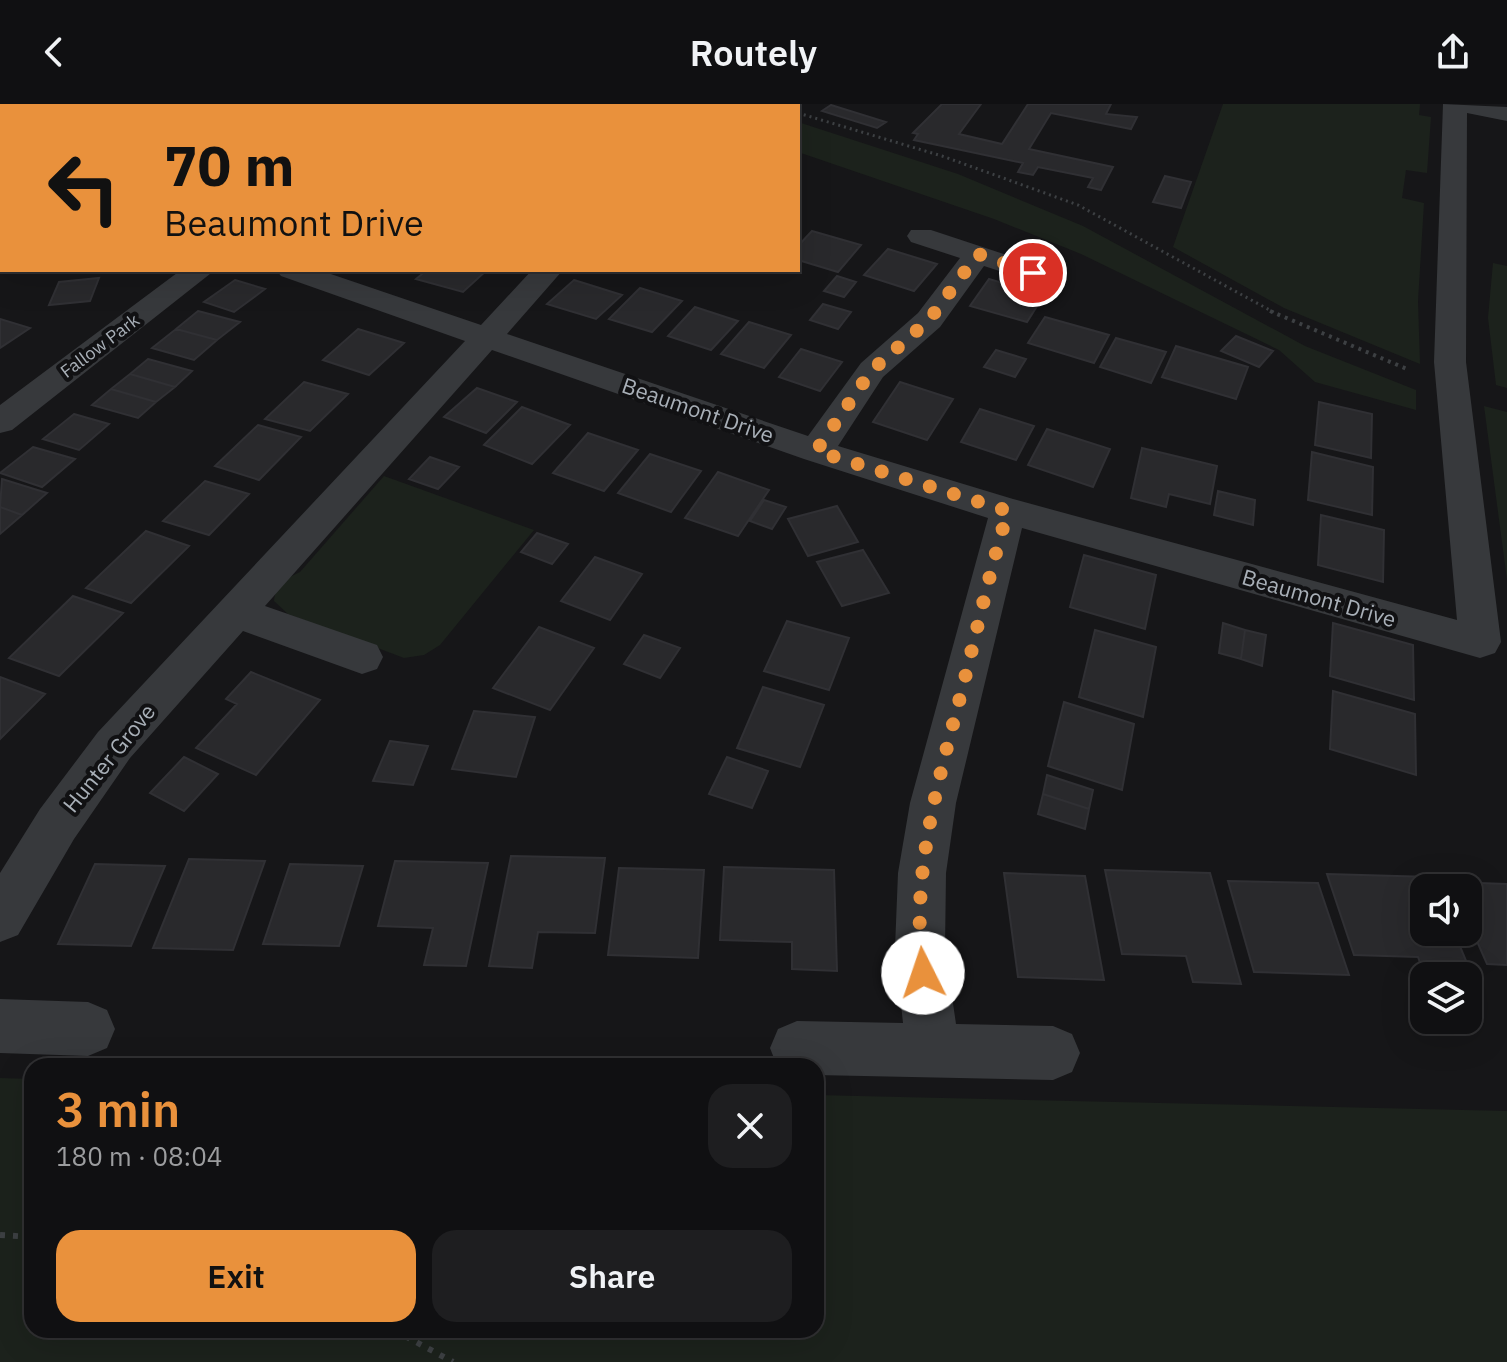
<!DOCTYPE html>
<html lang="en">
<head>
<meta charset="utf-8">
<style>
  body { margin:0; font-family:"IBM Plex Sans",sans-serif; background:#1e1e20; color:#f1f3f6; height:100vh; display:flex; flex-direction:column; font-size:30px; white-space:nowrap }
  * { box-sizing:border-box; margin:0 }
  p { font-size:26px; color:#9c9d9f }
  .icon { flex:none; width:44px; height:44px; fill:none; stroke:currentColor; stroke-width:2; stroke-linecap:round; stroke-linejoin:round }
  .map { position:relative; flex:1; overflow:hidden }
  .side { position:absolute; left:24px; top:954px; width:800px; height:280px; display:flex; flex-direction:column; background:#101012; border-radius:24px; box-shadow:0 8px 32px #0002,0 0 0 2px #303032 }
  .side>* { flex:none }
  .banner { position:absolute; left:0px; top:0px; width:800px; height:168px; box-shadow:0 8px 32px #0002,0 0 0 2px #303032; background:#e9913c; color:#111; overflow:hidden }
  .tools { position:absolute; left:1410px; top:770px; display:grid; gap:16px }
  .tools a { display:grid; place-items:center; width:72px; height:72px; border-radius:16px; background:#101012; box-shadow:0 8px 32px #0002,0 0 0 2px #303032; font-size:40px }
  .pin { position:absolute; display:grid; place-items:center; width:68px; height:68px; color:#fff; margin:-34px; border:4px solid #fff; border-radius:50%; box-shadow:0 2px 8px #0007 }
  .me { position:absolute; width:88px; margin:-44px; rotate:356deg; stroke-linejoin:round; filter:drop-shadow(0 0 6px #0008) }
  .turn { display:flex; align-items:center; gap:28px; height:168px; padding:0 32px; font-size:36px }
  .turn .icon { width:104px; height:104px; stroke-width:2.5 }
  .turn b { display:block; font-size:56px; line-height:68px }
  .round { display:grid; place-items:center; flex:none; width:84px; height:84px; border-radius:24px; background:#1e1e20 }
  .headline { display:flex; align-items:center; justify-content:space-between; height:136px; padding:0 32px }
  h1 { font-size:48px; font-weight:600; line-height:60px; color:#e9913c }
  .primary-button { display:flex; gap:16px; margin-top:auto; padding:16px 32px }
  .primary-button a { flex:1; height:92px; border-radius:24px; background:#e9913c; color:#111; font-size:32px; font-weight:600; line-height:92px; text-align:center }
  .primary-button a+a { background:#1e1e20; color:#f1f3f6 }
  header { display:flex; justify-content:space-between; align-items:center; height:104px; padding:0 32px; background:#101012; font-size:36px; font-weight:600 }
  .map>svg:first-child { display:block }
  .green { fill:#1c221c }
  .building { fill:#29292c; stroke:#303034; stroke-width:2 }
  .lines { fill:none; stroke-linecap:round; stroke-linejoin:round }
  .path-far2 { stroke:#3d4043; stroke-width:3; stroke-dasharray:2 4; stroke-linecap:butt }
  .path-far1 { stroke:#3d4043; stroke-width:4; stroke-dasharray:3 5; stroke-linecap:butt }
  .path { stroke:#3d4043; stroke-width:6; stroke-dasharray:5 8; stroke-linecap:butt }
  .street { fill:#37393c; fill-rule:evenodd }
  .route { stroke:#e9913c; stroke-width:14; stroke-dasharray:0 25.2 }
  .labels { text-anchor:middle; stroke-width:8; stroke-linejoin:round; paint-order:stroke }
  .far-street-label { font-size:18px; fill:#a8afb7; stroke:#111113 }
  .street-label { font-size:22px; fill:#a8afb7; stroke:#111113 }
</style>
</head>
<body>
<header><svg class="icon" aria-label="back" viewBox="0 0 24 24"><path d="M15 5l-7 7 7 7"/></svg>Routely<svg class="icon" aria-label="share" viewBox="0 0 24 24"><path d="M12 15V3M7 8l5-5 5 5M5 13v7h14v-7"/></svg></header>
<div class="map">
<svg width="1507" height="1258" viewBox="0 0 1507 1258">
  <rect width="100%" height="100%" fill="#161618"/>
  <path class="green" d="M1223,0H1420L1419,11L1431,13L1427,69L1406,66L1402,94L1424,99L1418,197L1420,260L1284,204L1173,143Z
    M798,18L958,70L1083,122L1305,242L1416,286V306L1315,278L1279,246L1081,150L994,115L798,48Z
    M1493,159L1507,162V284L1496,281L1488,214Z
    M1484,302L1507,308V476Z
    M384,372L534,426L440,541L424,551L404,554L288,510L274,497C276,480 286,475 300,468Z
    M0,974L32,975V1226H816V991L1507,1007V1258H0Z"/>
  <path class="building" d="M942,0H981L959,30L1002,40L1028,0H1111L1106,10L1137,13L1131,25L1051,9L1029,45L1113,63L1101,86L1088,83L1093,74L1038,63L1033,71L1018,68L1023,59L914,36L918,30L913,29Z
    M831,1L886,18L877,24L822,7Z
    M1165,72L1191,78L1181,104L1153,98Z
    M812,127L861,141L838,168L798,156V142Z
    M888,145L937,160L914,187L864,171Z
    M427,166H487L463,188L416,175Z
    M837,172L856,178L844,193L824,187Z
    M99,174L90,197L49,201L59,178Z
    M989,175L1044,191L1027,218L970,202Z
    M235,176L265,185L234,208L204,198Z
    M574,176L622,191L596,215L547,200Z
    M640,184L682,197L652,228L609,215Z
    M823,200L851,208L838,225L810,216Z
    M695,203L738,217L711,246L668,232Z
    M198,207L240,218L217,236L176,225Z
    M1045,213L1109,231L1094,259L1028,239Z
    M0,215L30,224L0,244Z
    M749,218L791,231L764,264L721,250Z
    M176,225L217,236L194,256L152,244Z
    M358,225L404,239L369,271L323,256Z
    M1236,232L1273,247L1259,263L1221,247Z
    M1116,234L1166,248L1151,279L1100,263Z
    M1176,242L1248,263L1236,295L1162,273Z
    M801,245L842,258L820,287L779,273Z
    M996,246L1026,255L1015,273L984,263Z
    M148,255L192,267L175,283L130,270Z
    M130,270L175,283L156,298L111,285Z
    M304,278L348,290L310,327L265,315Z
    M900,278L953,295L927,336L873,318Z
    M477,284L517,298L486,329L444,313Z
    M111,285L156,298L138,314L92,301Z
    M1319,298L1372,310L1371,354L1315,341Z
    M522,303L570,321L532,360L484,341Z
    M980,305L1034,322L1016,356L961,338Z
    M74,310L109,320L79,346L43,335Z
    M258,321L301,333L259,376L215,362Z
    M1047,325L1110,345L1093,383L1028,361Z
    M588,329L638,346L604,387L553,369Z
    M33,343L75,355L42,383L0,369Z
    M1142,344L1217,362L1210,400L1169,390L1166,403L1131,394Z
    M1312,348L1373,363L1372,411L1308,396Z
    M650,350L701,367L671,408L618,389Z
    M430,353L459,363L438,385L409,375Z
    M718,368L769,386L738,432L685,414Z
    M2,375L47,389L22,411L0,403Z
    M205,377L249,390L209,431L163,417Z
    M1218,387L1255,396L1253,421L1214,411Z
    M764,396L786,403L772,425L750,417Z
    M837,402L858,438L808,452L788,415Z
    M0,403L22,411L0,430Z
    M1321,411L1384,426L1383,478L1318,461Z
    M146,427L189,442L131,499L86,484Z
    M537,429L568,440L552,460L521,448Z
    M863,446L889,489L842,502L817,458Z
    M1084,451L1156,471L1145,525L1070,503Z
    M595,453L642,470L610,516L561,497Z
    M73,492L123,509L59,572L9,554Z
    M787,517L849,534L829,586L764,567Z
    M1223,519L1245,526L1241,555L1219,549Z
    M1333,519L1413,541L1414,596L1330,572Z
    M539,523L594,544L550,606L493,584Z
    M1095,526L1156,543L1143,613L1079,593Z
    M1245,526L1266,531L1262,562L1241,555Z
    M644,531L680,544L660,574L624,560Z
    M251,568L320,596L256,671L196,644L237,600L226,595Z
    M0,573L45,590L0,635Z
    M763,583L824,601L800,663L737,644Z
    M1333,587L1415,610L1416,671L1330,645Z
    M1064,598L1134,620L1122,686L1048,662Z
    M474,607L535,613L516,673L452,665Z
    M390,637L428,642L413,681L373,677Z
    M184,653L218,670L184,707L150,689Z
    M727,653L768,667L752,704L709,690Z
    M1047,671L1093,686L1089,705L1043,690Z
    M1043,690L1089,705L1085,725L1038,710Z
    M511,752L605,754L595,829L538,828L532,864L489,862Z
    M189,755L265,757L233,846L153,844Z
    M395,757L488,759L466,862L424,861L433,824L378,822Z
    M95,760L165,762L131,842L58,840Z
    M290,760L363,762L339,842L263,840Z
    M724,763L834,766L837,867L792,865V838L720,836Z
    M619,764L704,766L698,854L608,851Z
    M1105,766L1210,769L1241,880L1193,878L1186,852L1122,850Z
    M1004,769L1085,772L1104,876L1018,873Z
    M1327,770L1431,773L1436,784H1424V828H1454L1477,883H1468V872H1425L1418,853L1354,851Z
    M1228,777L1318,779L1349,871L1254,868Z
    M1451,778L1507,780V861L1487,860L1468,817V784H1454Z"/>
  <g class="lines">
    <path class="path-far2" d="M765,0L772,2
      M798,9L942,52L1078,101L1275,209"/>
    <path class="path-far1" d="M1270,207L1407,265"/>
    <path class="path" d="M0,1131L32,1133
      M394,1226L453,1258"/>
    <path class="street" d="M116,0H143L115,2Z
      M403,0H428L402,2Z
      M1443,0L1507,3V17L1467,9L1466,258L1501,538L1495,549L1480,554L1022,424L956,699L946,769L945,844L956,920L1053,922L1072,930L1080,949L1072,968L1053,976L816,971V962H777L770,944L778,925L797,917L903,919L895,844L898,769L910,699L988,414L804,355L492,246L265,502L377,541L383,553L377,565L362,570L243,527L130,654L74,735L18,831L0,838V769L40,705L98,628L465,237L281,172L276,166H319L481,221L532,166H563L507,230L808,332L861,259L918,209L960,154L911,138L907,132L911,126H931L1043,163L1048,169L1043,175L1033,178L984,162L940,223L883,273L838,342L1013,395L1457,516L1434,258Z
      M2,65V81L0,82V66Z
      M181,166H215L12,326L0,329V301Z
      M0,895L88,898L107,906L115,925L107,944L88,952L0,949Z"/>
  </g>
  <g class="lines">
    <path class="route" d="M923,869C910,773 938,678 962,586C977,526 990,466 1008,407L816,347L872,266L929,216L978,150L1033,169"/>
  </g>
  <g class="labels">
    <g class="far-street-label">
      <text transform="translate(100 242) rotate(-37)" y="6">Fallow Park</text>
    </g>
    <g class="street-label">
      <text transform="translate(698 306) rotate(19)" y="8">Beaumont Drive</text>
      <text transform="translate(1319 494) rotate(16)" y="8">Beaumont Drive</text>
      <text transform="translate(109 654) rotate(-51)" y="8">Hunter Grove</text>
    </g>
  </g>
</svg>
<div class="tools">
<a><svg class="icon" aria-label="sound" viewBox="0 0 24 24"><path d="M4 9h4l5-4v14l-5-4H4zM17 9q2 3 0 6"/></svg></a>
<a><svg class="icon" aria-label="layers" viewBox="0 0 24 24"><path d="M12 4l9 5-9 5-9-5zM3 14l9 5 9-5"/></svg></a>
</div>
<div class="pin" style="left:1033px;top:169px;background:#d93025"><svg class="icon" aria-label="arrive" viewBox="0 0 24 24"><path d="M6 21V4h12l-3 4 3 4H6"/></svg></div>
<svg class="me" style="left:923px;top:869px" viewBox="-20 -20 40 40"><circle r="19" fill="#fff"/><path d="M0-13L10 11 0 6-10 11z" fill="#e9913c"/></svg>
<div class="banner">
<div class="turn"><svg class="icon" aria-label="left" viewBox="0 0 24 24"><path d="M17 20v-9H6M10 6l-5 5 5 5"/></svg><div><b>70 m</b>Beaumont Drive</div></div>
</div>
<section class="side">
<div class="headline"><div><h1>3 min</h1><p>180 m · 08:04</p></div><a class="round"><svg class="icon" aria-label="close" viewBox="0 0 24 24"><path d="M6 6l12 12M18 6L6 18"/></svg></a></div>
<div class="primary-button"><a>Exit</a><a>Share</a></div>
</section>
</div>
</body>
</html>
